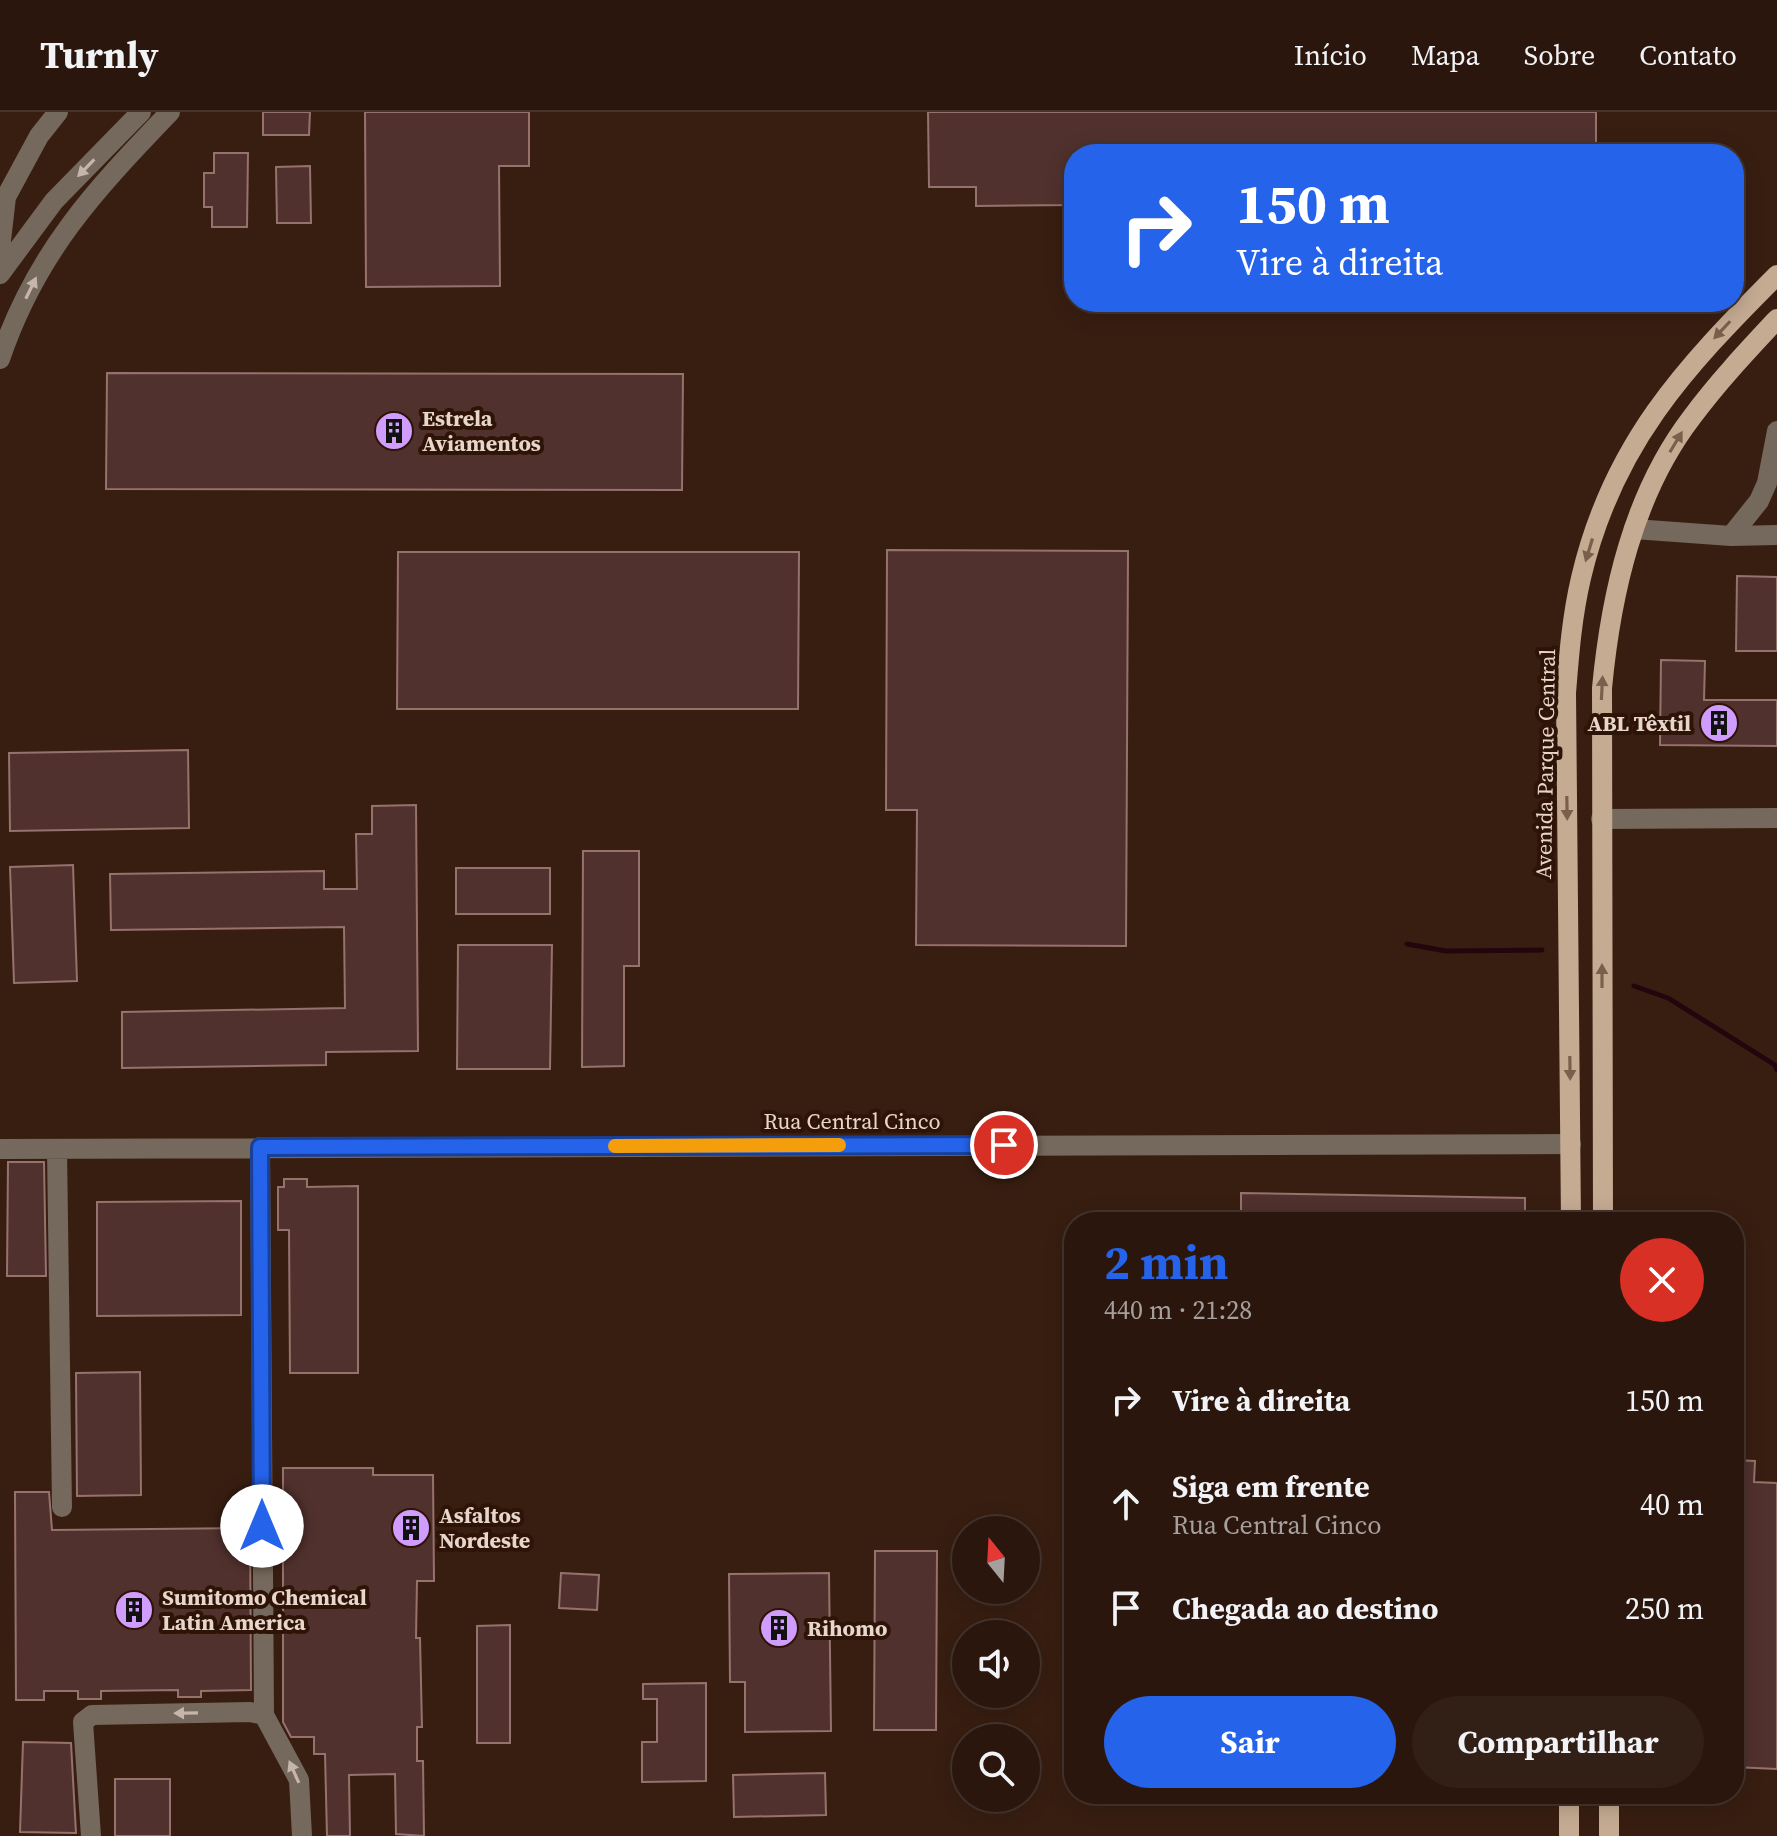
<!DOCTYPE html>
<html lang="pt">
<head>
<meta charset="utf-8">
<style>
  body { margin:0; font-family:"Source Serif 4",serif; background:#321f16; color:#f1f3f6; height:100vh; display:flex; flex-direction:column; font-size:30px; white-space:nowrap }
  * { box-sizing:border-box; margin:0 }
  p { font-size:26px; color:#a59f9d }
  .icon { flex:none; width:44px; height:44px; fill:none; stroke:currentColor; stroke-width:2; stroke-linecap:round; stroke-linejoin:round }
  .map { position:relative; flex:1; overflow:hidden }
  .drawer { position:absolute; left:1064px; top:1100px; width:680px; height:592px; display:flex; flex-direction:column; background:#2a160d; border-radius:32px; box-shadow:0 4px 20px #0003,0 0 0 2px #46352e }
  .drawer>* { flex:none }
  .guide { position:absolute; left:1064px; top:32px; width:680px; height:168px; border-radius:32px; box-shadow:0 4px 20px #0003,0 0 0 2px #46352e; background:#2563eb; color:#fff; overflow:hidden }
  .needle { width:52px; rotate:342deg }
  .tools { position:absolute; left:952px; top:1404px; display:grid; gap:16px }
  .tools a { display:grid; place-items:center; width:88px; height:88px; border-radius:50%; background:#2a160d; box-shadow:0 4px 20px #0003,0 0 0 2px #46352e; font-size:40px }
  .pin { position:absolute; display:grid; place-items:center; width:68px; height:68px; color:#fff; margin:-34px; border:4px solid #fff; border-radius:50%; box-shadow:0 2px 8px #0007 }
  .me { position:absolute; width:88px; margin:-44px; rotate:0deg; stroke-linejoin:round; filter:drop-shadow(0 0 6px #0008) }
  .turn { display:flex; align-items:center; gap:28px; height:168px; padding:0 40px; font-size:36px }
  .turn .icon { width:104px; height:104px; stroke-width:2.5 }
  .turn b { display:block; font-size:56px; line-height:68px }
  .round { display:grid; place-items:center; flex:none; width:84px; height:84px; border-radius:42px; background:#321f16 }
  .summary { display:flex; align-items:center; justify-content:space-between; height:136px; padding:0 40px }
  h1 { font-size:48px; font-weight:700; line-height:60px; color:#2563eb }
  .action { display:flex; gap:16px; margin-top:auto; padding:16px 40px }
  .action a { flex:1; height:92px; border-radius:48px; background:#2563eb; color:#fff; font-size:32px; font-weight:700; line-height:92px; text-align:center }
  .action a+a { background:#321f16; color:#f1f3f6 }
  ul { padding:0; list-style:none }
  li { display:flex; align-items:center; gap:24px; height:104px; padding:0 40px }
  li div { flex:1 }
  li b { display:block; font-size:30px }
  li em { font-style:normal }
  header { display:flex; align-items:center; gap:48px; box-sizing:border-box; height:112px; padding:0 40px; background:#2a160d; border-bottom:2px solid #46352e }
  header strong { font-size:38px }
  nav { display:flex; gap:44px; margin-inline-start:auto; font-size:28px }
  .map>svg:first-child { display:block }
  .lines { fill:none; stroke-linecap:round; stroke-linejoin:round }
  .stream { stroke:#24050e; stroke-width:5 }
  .building { fill:#51312e; stroke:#96726d; stroke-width:2 }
  .minor { stroke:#75685c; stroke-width:20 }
  .major { stroke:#c5ab92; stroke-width:20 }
  .oneway { fill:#c6b5ab }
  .oneway2 { fill:#7a604c }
  .route-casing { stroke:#184099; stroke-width:20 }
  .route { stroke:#2563eb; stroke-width:14 }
  .slow { stroke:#f59e0b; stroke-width:14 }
  .labels { text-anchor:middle; stroke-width:8; stroke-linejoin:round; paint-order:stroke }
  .poi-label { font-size:22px; font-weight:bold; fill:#e8d6cd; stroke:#2e1407; text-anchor:start }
  .street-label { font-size:22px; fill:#e8d6cd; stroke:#2e1407 }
</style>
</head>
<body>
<header>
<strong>Turnly</strong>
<nav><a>Início</a><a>Mapa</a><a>Sobre</a><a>Contato</a></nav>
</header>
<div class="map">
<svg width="1777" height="1724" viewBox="0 0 1777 1724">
  <rect width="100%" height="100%" fill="#381e11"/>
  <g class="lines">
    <path class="stream" d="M1407,832L1446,839L1542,838
      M1634,874L1668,886L1775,953L1777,958"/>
  </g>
  <path class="building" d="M263,0H310L309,23H263Z
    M365,0H529V54H499L500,174L366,175Z
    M928,0H1596V42H1074V93L976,94V75H929Z
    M214,41H248L247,115H212V95H204V61H214Z
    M310,54L311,111H277L276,55Z
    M107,261L683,262L682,378L106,377Z
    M887,438L1128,439L1126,834L916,833L917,698H886Z
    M398,440H799L798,597H397Z
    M1737,464L1777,465V539H1736Z
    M1661,548L1705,549L1704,588H1777V634L1660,633Z
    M188,638L189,716L10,719L9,641Z
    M416,693L418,939L326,940V953L122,956V900L345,896L344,815L111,818L110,762L324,759V777H357L356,722H372V694Z
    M583,739H639V854H624V954L582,955Z
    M73,753L77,869L14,871L10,755Z
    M456,756H550V802H456Z
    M458,833H552L550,957H457Z
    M8,1050H44L46,1164H7Z
    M284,1067H307V1075L358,1074V1261H290L289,1118H278V1075H284Z
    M1241,1081L1525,1086V1110H1241Z
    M241,1089V1203L97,1204V1090Z
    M140,1260L141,1383L77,1384L76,1261Z
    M1734,1348L1755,1349L1754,1370L1777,1371V1657L1734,1655Z
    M283,1356H373V1363H433L434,1469H417L416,1526H420L422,1615H417V1649H423L424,1724L396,1722L395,1662L349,1663L350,1724H327L325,1642H314V1625H291L283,1610Z
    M15,1380H49L52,1418L250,1416L251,1578L201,1579V1585H178V1578L101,1579V1587H78V1579H44V1588H16Z
    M875,1439H937L936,1618H874Z
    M561,1461L599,1463L597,1498L559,1496Z
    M829,1461L831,1619L745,1620V1570H730L729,1462Z
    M510,1513V1631H477V1514Z
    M706,1571V1669L642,1670V1630H657V1587H643V1572Z
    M23,1630L71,1631L76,1721L20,1720Z
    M825,1661L826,1703L734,1705L733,1663Z
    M115,1667H170V1724H115Z"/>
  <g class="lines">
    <path class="minor" d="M0,137L6,85L39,24L58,0
      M0,162L54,89L141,0
      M0,247C36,141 94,79 170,0
      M1634,417L1731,424L1777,423
      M1731,424L1759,389L1767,371L1777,319
      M1601,707L1777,706
      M260,1035L264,1603L299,1668L302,1724
      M0,1037L1571,1032
      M57,1037L62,1395
      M91,1724L83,1610L92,1603L250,1600L264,1603"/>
    <path class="major" d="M1571,1110L1566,581C1569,543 1572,504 1581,466C1612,333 1684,256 1777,163
      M1603,1110L1602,576C1611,482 1633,382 1692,305C1717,271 1748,238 1777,207
      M1609,1682V1724
      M1569,1724V1682"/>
  </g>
  <defs><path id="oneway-solid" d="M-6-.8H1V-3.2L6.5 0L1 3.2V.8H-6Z" transform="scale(2)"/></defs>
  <g class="oneway">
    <use href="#oneway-solid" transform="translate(86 56) rotate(134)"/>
    <use href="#oneway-solid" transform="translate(31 176) rotate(-64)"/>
    <use href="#oneway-solid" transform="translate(186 1601) rotate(179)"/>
    <use href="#oneway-solid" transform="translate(294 1660) rotate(-114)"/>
  </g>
  <g class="oneway2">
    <use href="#oneway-solid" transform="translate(1722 218) rotate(133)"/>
    <use href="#oneway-solid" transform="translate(1676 330) rotate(-59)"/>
    <use href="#oneway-solid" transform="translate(1589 438) rotate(107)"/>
    <use href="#oneway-solid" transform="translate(1602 576) rotate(-87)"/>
    <use href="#oneway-solid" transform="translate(1567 696) rotate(89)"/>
    <use href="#oneway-solid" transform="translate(1602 864) rotate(-90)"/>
    <use href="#oneway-solid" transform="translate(1570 956) rotate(89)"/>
  </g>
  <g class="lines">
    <defs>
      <path id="route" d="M262,1414L260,1035L1004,1033"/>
    </defs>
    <use href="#route" class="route-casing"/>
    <use href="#route" class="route"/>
    <path class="slow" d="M615,1034L839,1033"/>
  </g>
  <defs>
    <symbol id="building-disc" viewBox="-11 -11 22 22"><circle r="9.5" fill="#d09dfe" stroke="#2e1407"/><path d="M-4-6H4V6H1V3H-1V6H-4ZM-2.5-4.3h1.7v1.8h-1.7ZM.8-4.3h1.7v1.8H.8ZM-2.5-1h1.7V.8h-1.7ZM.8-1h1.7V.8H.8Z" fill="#111"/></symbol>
  </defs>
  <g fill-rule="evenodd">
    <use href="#building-disc" x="372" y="297" width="44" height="44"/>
    <use href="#building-disc" x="1697" y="589" width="44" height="44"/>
    <use href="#building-disc" x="389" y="1394" width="44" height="44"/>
    <use href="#building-disc" x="112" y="1476" width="44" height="44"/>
    <use href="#building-disc" x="757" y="1494" width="44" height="44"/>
  </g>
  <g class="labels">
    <g class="poi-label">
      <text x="422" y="314">Estrela<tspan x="422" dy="25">Aviamentos</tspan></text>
      <text x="1691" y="619" text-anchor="end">ABL Têxtil</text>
      <text x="439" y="1411">Asfaltos<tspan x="439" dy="25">Nordeste</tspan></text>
      <text x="162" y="1493">Sumitomo Chemical<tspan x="162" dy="25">Latin America</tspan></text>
      <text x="807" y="1524">Rihomo</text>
    </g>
    <g class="street-label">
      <text transform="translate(1545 652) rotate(-89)" y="8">Avenida Parque Central</text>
      <text x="852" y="1017">Rua Central Cinco</text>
    </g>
  </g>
</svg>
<div class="tools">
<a><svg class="needle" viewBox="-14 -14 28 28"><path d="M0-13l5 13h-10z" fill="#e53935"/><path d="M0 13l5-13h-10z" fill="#a59f9d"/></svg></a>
<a><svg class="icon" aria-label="sound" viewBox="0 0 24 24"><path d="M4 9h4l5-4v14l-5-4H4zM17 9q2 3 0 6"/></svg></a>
<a><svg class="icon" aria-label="search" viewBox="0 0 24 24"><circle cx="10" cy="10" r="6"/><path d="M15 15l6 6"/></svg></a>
</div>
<div class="pin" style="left:1004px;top:1033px;background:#d93025"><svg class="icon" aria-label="arrive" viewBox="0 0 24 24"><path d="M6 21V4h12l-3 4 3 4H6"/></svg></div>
<svg class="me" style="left:262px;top:1414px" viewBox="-20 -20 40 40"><circle r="19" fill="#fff"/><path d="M0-13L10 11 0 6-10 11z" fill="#2563eb"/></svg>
<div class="guide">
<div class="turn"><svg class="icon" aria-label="right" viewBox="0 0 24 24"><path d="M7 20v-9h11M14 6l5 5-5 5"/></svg><div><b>150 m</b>Vire à direita</div></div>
</div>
<section class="drawer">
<div class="summary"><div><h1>2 min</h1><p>440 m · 21:28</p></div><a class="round" style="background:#d93025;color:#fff"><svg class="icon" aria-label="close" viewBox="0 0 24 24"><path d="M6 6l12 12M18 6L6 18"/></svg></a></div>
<ul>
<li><svg class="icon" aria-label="right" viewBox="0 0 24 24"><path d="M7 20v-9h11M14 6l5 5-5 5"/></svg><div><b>Vire à direita</b></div><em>150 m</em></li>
<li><svg class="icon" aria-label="ahead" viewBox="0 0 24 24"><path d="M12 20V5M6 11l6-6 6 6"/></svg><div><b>Siga em frente</b><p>Rua Central Cinco</p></div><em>40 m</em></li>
<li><svg class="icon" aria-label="arrive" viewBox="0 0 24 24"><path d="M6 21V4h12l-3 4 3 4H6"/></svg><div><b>Chegada ao destino</b></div><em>250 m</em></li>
</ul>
<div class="action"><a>Sair</a><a>Compartilhar</a></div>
</section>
</div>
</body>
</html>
